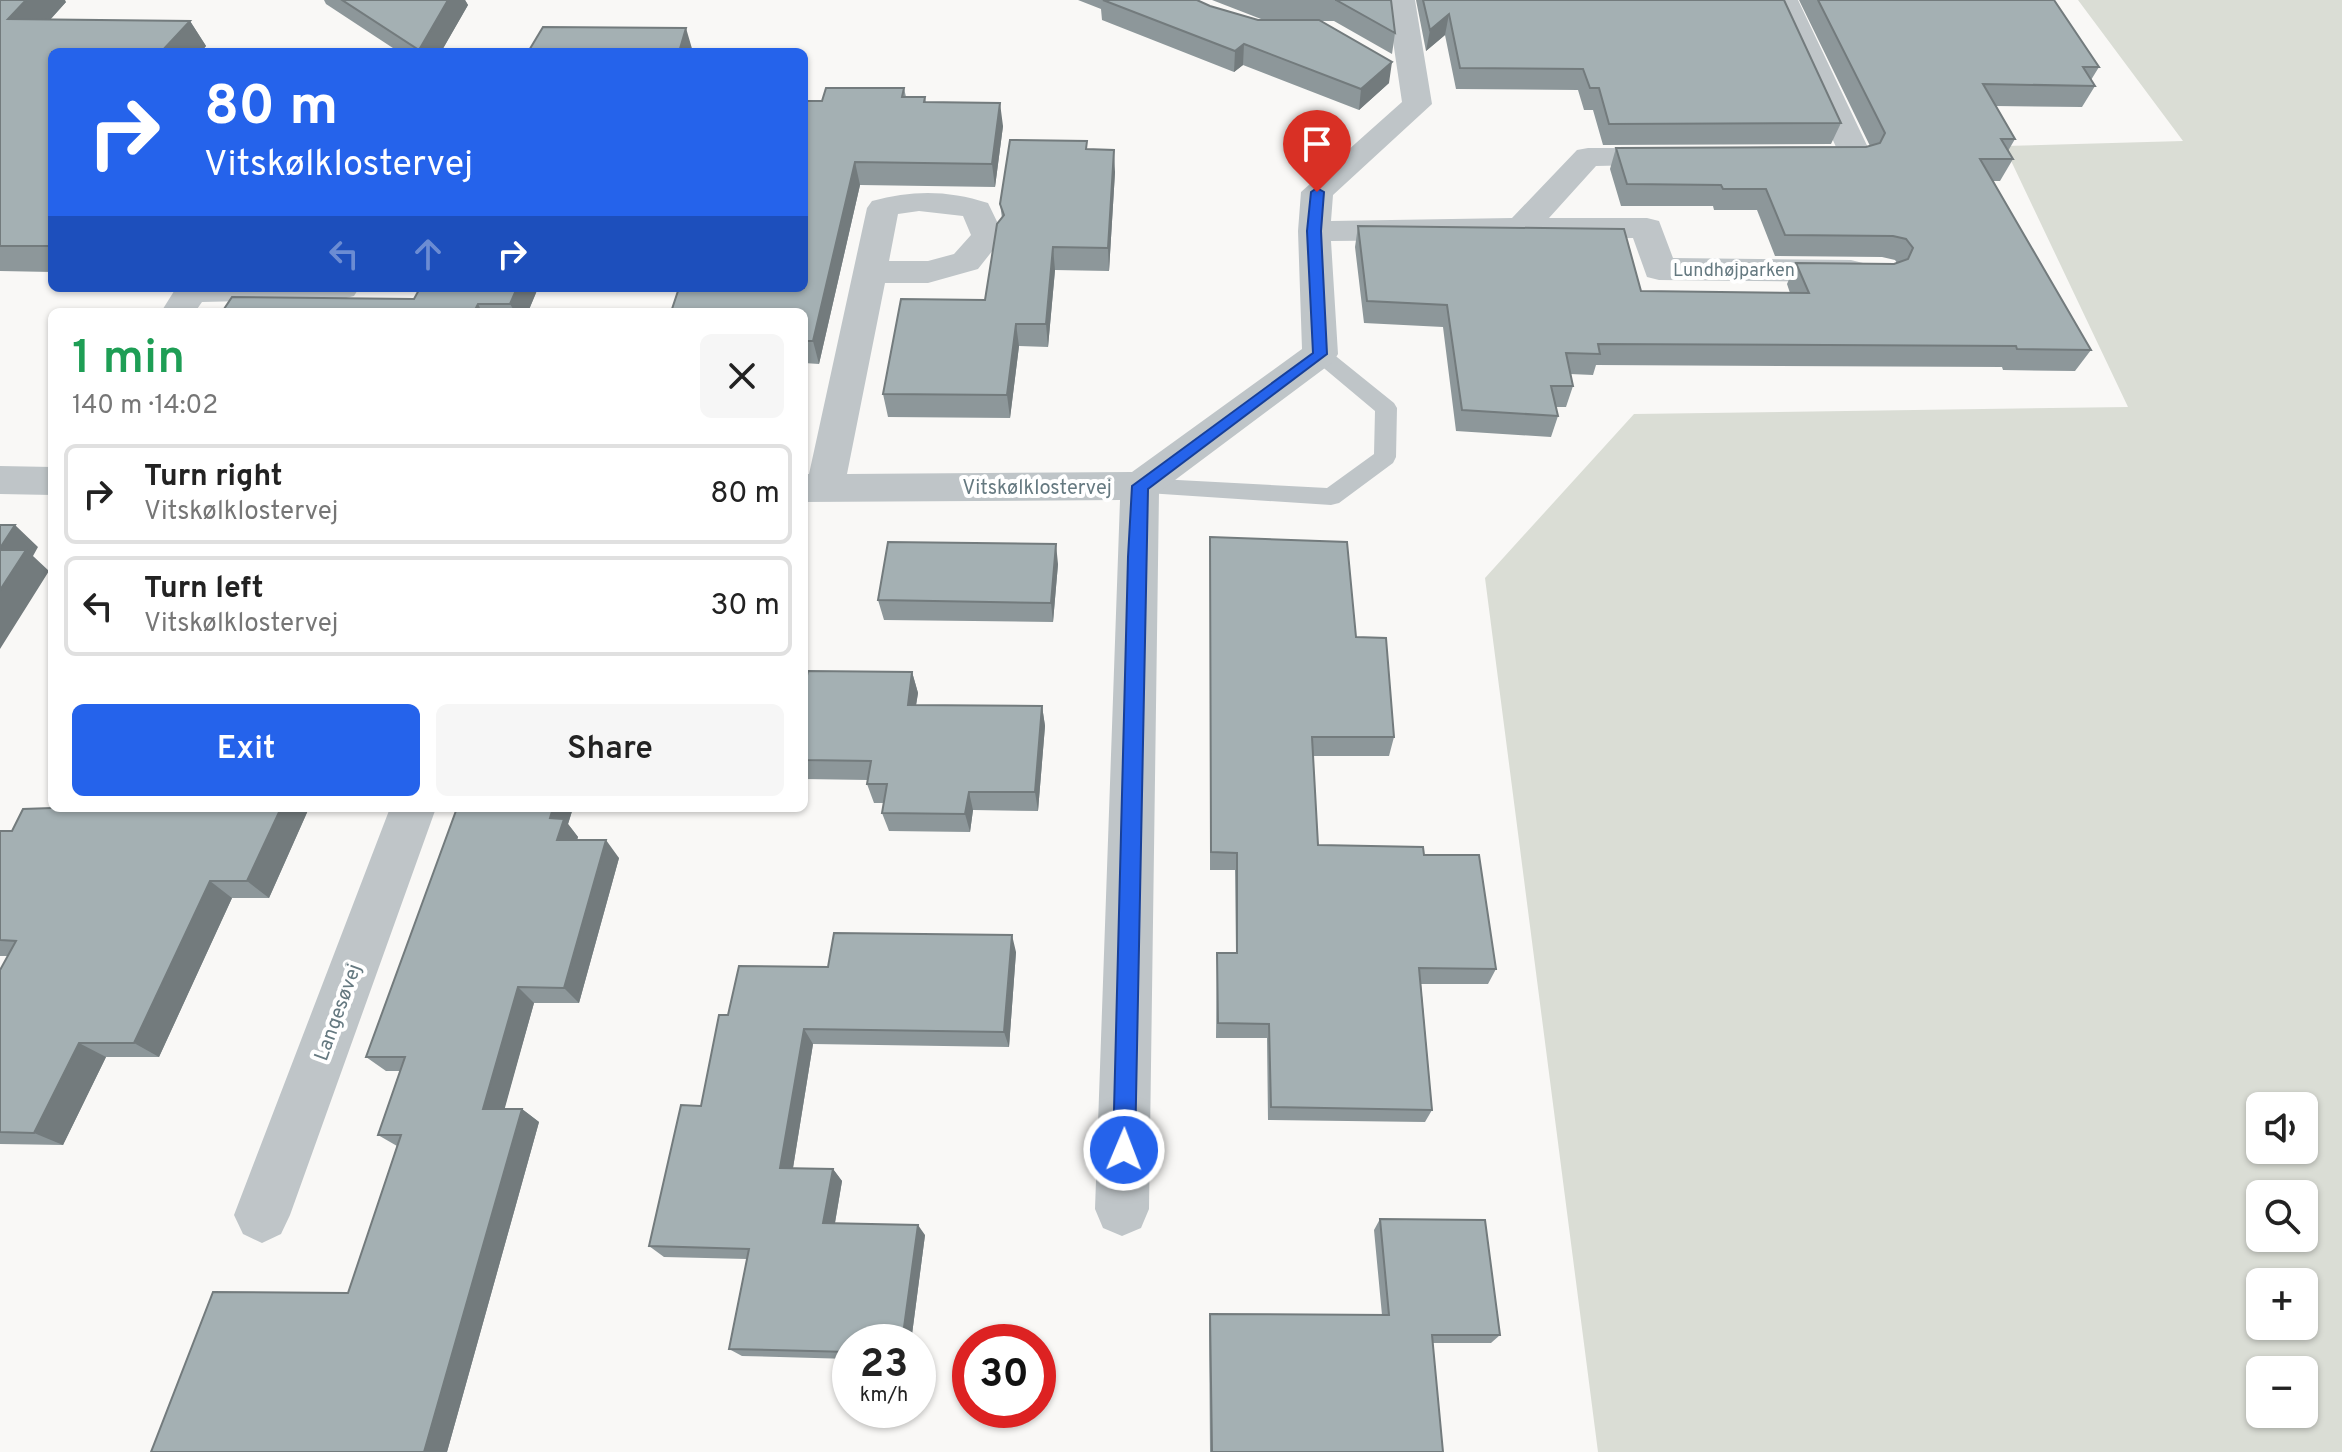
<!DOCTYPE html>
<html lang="en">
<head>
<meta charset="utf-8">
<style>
  body { margin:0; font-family:Overpass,sans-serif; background:#f6f6f6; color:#222; height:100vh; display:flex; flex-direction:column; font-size:30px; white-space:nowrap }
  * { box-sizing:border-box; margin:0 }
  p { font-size:26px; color:#767676 }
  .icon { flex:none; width:44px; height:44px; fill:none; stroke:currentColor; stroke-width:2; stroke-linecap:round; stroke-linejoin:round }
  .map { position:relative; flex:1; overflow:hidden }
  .panel { position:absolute; left:48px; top:308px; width:760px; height:504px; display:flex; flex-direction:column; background:#fff; border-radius:12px; box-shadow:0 2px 6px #0004 }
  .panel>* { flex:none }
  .hud { position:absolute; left:48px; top:48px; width:760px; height:244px; border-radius:12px; box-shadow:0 2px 6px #0004; background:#2563eb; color:#fff; overflow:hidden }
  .buttons { position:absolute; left:2246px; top:1092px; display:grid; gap:16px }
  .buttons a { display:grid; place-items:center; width:72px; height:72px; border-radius:12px; background:#fff; box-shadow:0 2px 6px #0004; font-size:40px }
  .speed { position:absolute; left:832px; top:1324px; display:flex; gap:16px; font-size:40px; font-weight:700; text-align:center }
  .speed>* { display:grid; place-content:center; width:104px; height:104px; border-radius:50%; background:#fff; box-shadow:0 2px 6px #0004; line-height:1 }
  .speed small { font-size:20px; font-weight:400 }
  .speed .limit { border:12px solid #d22; background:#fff; color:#111 }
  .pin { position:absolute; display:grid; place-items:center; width:68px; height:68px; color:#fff; margin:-82px -34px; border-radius:50% 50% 50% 0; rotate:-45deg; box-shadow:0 0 8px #0007 }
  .pin .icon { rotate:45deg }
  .me { position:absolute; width:88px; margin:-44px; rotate:1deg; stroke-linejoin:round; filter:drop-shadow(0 0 6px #0008) }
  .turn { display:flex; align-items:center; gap:28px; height:168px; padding:0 24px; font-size:36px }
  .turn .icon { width:104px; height:104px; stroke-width:2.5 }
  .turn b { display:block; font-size:56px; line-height:68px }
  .lanes { display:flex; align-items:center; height:76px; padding:0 24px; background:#0003; justify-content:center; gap:40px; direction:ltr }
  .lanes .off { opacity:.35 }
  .round { display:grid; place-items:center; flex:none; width:84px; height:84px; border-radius:12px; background:#f6f6f6 }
  .summary { display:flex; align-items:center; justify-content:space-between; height:136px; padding:0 24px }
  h1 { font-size:48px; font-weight:600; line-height:60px; color:#1e9e55 }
  .button { display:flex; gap:16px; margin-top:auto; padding:16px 24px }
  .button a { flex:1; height:92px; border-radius:12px; background:#2563eb; color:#fff; font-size:32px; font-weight:600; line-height:92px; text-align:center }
  .button a+a { background:#f6f6f6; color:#222 }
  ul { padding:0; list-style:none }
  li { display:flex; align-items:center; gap:24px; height:100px; margin:0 16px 12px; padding:0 8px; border:4px solid #e0e0e0; border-radius:12px }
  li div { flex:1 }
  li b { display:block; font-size:30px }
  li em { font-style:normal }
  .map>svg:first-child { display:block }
  .green { fill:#daddd5; fill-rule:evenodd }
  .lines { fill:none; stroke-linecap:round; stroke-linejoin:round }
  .service { fill:#bfc5c8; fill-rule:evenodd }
  .minor { fill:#bfc5c8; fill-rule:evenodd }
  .wall { fill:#8d979a }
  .shaded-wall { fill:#737b7d }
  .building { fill:#a4b0b3; stroke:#737b7d; stroke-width:2 }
  .route { fill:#2563eb; stroke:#184099; stroke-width:2 }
  .labels { text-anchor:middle; stroke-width:8; stroke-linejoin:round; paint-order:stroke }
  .far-street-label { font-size:18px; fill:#657980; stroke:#fff }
  .street-label { font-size:20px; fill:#657980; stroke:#fff }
</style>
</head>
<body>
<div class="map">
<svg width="2342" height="1452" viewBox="0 0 2342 1452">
  <rect width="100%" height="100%" fill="#f9f8f6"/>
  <path class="green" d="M2078,0H2342V1452H1598L1485,578L1634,414L2128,407L2004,146L2183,141ZM2260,1106H2304V1150H2260ZM2260,1194H2304V1238H2260ZM2260,1282H2304V1326H2260ZM2260,1370H2304V1414H2260Z"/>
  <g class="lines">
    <path class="service" d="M1320,347L1327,349L1394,403L1397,408L1396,457L1393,463L1339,503L1331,505L1132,492L1129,486L1132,480L1140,478L1327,488L1374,454L1375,411L1313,359L1309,354L1313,349Z"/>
    <path class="minor" d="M1387,0H1415L1432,104L1333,195L1331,221L1512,218L1577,150L1588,148H1673L1684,150L1689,157L1684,164L1596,166L1549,218H1647L1659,221L1673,258L1851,260L1863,263L1868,271L1863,279L1851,282L1659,280L1647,277L1633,238L1331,241L1338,354L1333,362L1159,492L1149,1209L1141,1228L1122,1236L1103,1228L1095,1209L1120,500L804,502V474H809L867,208L872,201C913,190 947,190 988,203L1004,236L978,269L928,283H885L847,474L1132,472L1302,349L1298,231L1301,192L1402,102ZM919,211L963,216L971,235L954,254L928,261H889L898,214Z
      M1770,0H1798L1872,156L1867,163L1856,165L1795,163L1790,156L1795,149L1836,147Z
      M176,288H359L354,296L342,299L202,302L195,312H161Z
      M0,466L52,467V495L0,494Z
      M390,808H436L290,1215L281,1234L262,1243L243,1234L234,1215Z"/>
  </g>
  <path class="wall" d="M0,0L66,2L50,20L190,21L206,46L201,52H52V272L0,271Z
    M324,0H465L468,5L441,52H399L326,4Z
    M1078,0H1197L1210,6L1258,20H1292L1261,19L1212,0H1391L1395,33L1392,54L1334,21H1320L1389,83L1359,110L1243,65L1234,72L1102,20L1101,9Z
    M1416,0H1784L1841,123L1831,144L1603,145L1593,110H1584L1578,90L1456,89L1445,35L1426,51Z
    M1799,0H2054L2099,67L2091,80L2095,86L2082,107L1996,106L2015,139L2008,151L2013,159L2000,181H1993L2091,350L2075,371L2003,370L2002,367L1596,365L1593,375L1570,374L1573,386L1566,407H1556L1558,416L1551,437L1456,431L1443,327L1364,323L1355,247L1358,226L1641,291L1790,293L1787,284L1796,263H1897L1895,260L1882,257L1775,256L1757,210H1714L1713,206H1621L1610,169L1616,148L1870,146Z
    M904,88L906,97H925L926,103L1003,126L995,187L860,185L819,364L804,363V312L822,101Z
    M1087,141V149L1115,172L1109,271L1055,270L1048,347L1019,346L1010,418L888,417L883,394L985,300L1002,218L1000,204Z
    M420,288H538L528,312H222L414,299Z
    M1210,537L1356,637L1394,737L1389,756H1313L1318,845L1424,855L1496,969L1488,984H1421L1432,1110L1425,1122L1268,1120L1267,1038H1216L1217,953H1236L1235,870H1210Z
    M1058,564L1053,622L884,620L878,600Z
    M912,672L918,693L916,705L1042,706L1045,726L1038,811L973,810L970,832L889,831L882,813L884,803H874L867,784L868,780L804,779V689Z
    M52,808H309L269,898H232L159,1057H106L63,1145L0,1144V970L8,956H0V831H12Z
    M457,808H573L568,824L578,837L577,840L619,858L579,1003H534L504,1109H522L539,1122L447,1452H151L348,1293L397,1146L378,1135L400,1071H386L366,1057Z
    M1016,952L1009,1047L813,1044L793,1168L833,1169L842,1181L835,1223L925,1235L911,1342H850V1359L742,1356L729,1349L747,1259L664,1257L649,1246L701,1106L728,1015L828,967Z
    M1380,1219L1500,1335L1491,1343H1433L1443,1452H1210L1209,1322L1210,1314L1382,1315L1374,1230Z"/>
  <path class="shaded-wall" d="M26,0H65L66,2L27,45L8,19Z
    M448,0H465L468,5L441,52H420L419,50Z
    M1449,14L1445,35L1426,51L1430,30Z
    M190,21L206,46L201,52H161Z
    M686,28L693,52H679Z
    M1244,44L1243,65L1234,72L1235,51Z
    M1392,62L1389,83L1359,110L1361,89Z
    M1000,103L1003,126L995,187L992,164Z
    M1114,150L1115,172L1109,271L1108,248Z
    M855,162L860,185L819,364L813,341Z
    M1053,247L1055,270L1048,347L1046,324Z
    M517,288H538L528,312H515L510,304Z
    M478,304L482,312H474Z
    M1016,324L1019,346L1010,418L1007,395Z
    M15,525L38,547L33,556L49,571L0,649V548Z
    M1056,544L1058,564L1053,622L1051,603Z
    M912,672L918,693L913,724L908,705Z
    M1042,706L1045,726L1038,811L1035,792Z
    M969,792L973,810L970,832L965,814Z
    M281,808H309L269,898L247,881Z
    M553,808H573L568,824L578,837L571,857L557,840L550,818Z
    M606,840L619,858L579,1003L564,988Z
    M210,881L232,898L159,1057L134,1043Z
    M1012,935L1016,952L1009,1047L1004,1032Z
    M518,987L534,1003L501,1122L483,1109Z
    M804,1029L813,1044L791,1180L780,1168Z
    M79,1043L106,1057L63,1145L34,1133Z
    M522,1109L539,1122L447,1452H424Z
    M833,1169L842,1181L833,1234L823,1223Z
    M918,1225L925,1235L911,1342H902Z"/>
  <path class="building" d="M0,0H26L8,19L190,21L161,52H52V246H0Z
    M342,0H448L419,50Z
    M1103,0H1197L1210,6L1258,20H1319L1392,62L1361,89L1244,44L1235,51Z
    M1335,0H1391L1395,33L1336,0Z
    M1423,0H1784L1841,123L1609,124L1599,88H1590L1583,69L1460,68L1449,14L1430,30Z
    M1818,0H2054L2099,67H2083L2095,86L1983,84L2015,139H2001L2013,159H1980L2091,350L2017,349L2016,346L1598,344L1600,354L1566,353L1573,386H1551L1558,416L1462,410L1447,305L1367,301L1358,226L1624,229L1641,291L1809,293L1796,263L1894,264L1908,259L1913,248L1906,239L1893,236L1785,235L1766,189H1723L1721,185L1627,184L1616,148L1866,147L1880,143L1885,133Z
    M543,27L686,28L679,52H528Z
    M826,88H904L902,97H925L924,102L1000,103L992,164L855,162L813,341H804V312H671L679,288H804V101H822Z
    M1010,140L1087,141L1086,149L1114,150L1108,248L1053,247L1046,324H1016L1007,395L883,394L901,299L985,300L997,224L1004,215L1000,204Z
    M420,288H517L510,304H478L474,312H222L232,297L414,299Z
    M0,525H15L0,548Z
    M1210,537L1347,542L1356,637L1386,638L1394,737H1312L1318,845L1423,847L1424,855H1479L1496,969L1419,968L1432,1110L1271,1107L1269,1024L1218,1023L1217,953H1237V853L1211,852Z
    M888,542L1056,544L1051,603L878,600Z
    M0,550H26L0,590Z
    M808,671L912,672L908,705L1042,706L1035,792H969L965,814L882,813L887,784H867L871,761L804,760V689Z
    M52,808H281L247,881H210L134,1043H79L34,1133L0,1132V970L16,941L0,940V831H12L23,809Z
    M457,808H553L550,818L564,819L557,840H606L564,988L518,987L483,1109H522L424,1452H151L213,1292L348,1293L401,1135H378L405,1057H366Z
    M834,933L1012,935L1004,1032L804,1029L780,1168L833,1169L823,1223L918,1225L902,1342H850V1352L729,1349L749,1249L649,1246L681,1105L701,1106L719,1015H728L739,966L828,967Z
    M1380,1219L1485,1220L1500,1335H1432L1443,1452H1212L1210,1314L1389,1315Z"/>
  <path class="route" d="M1317,188L1324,192L1321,231L1327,354L1148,489L1135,1150L1131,1158L1124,1161L1116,1158L1113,1150L1128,557L1132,486L1313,353L1307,231L1311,192Z"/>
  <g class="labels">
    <g class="far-street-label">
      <text x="1734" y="276">Lundhøjparken</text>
    </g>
    <g class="street-label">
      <text x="1037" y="494">Vitskølklostervej</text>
      <text transform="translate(337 1012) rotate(-70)" y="7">Langesøvej</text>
    </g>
  </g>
</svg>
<div class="buttons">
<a><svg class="icon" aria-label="sound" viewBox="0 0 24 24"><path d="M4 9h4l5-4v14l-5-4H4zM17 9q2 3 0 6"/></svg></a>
<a><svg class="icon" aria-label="search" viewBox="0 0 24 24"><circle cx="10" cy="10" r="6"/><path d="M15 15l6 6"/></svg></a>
<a>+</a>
<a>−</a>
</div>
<div class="speed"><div>23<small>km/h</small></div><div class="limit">30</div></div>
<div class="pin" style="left:1317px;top:192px;background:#d93025"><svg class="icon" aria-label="arrive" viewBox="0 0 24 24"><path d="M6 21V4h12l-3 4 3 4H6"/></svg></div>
<svg class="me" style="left:1124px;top:1150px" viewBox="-20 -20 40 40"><circle r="17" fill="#2563eb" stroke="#fff" stroke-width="3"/><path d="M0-11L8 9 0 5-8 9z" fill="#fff"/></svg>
<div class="hud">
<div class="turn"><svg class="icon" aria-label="right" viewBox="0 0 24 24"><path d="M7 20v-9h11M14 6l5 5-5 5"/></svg><div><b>80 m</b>Vitskølklostervej</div></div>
<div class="lanes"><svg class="icon off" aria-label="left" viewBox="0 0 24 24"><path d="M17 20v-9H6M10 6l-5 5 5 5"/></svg><svg class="icon off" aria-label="ahead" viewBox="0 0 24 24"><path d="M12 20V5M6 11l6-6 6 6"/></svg><svg class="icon" aria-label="right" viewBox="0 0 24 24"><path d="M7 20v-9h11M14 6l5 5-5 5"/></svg></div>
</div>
<section class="panel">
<div class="summary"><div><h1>1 min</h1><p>140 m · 14:02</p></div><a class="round"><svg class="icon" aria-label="close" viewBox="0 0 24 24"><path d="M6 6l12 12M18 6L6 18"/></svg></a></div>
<ul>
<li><svg class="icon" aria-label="right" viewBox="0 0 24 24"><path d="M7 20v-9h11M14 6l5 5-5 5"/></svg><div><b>Turn right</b><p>Vitskølklostervej</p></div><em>80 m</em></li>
<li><svg class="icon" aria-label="left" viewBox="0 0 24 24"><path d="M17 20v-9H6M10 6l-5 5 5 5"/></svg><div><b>Turn left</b><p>Vitskølklostervej</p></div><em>30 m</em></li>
</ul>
<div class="button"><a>Exit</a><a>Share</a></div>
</section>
</div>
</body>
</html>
